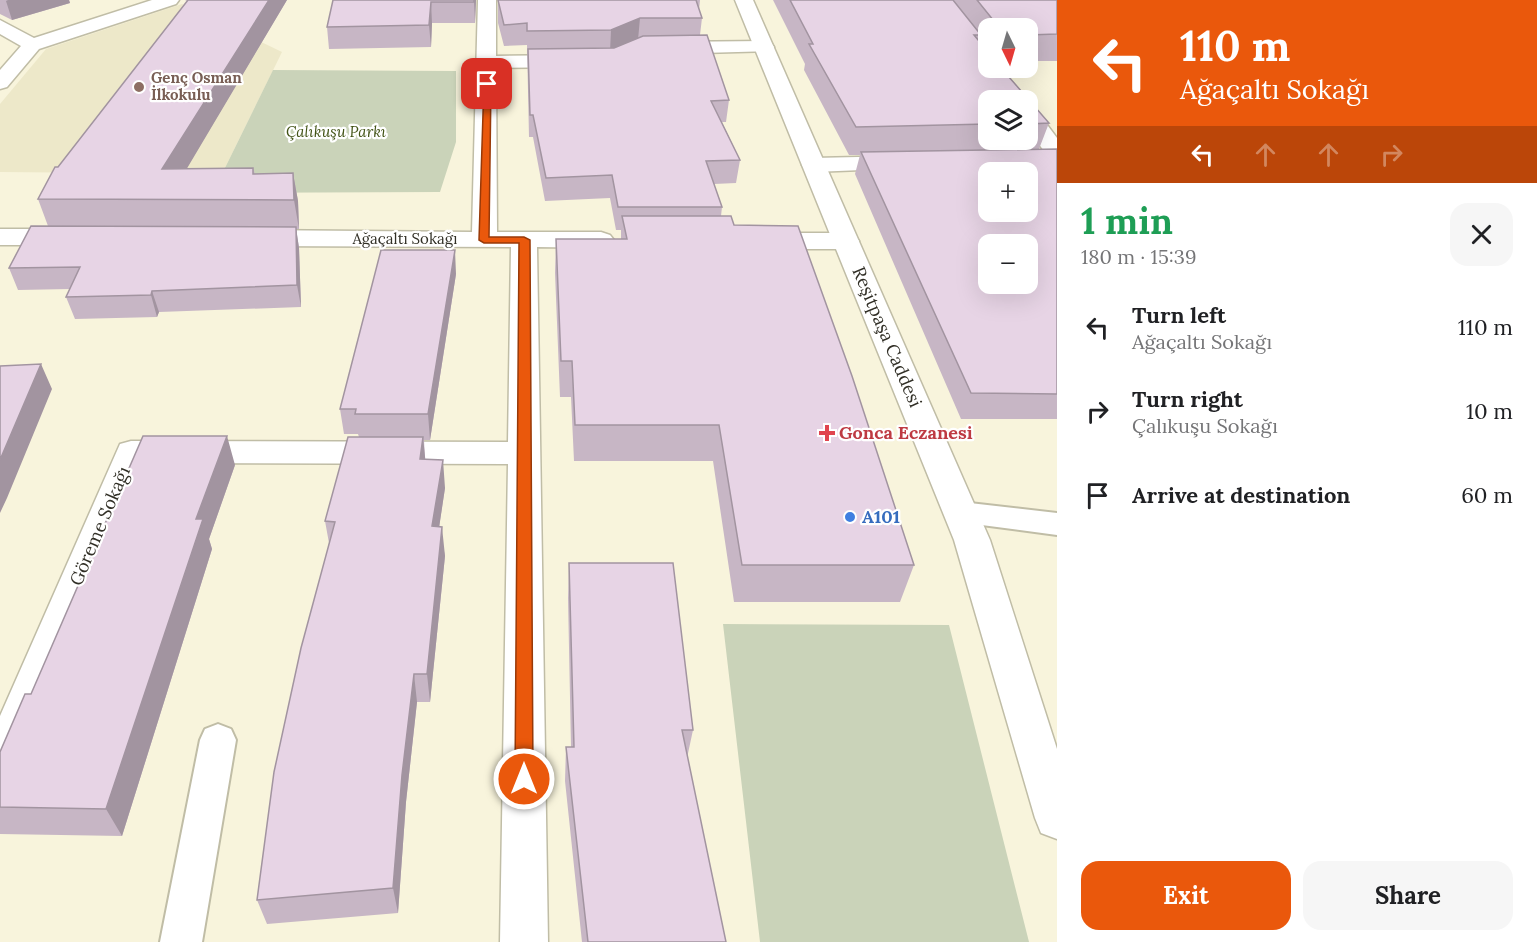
<!DOCTYPE html>
<html lang="en">
<head>
<meta charset="utf-8">
<style>
  body { margin:0; font-family:Lora,serif; background:#f6f6f6; color:#202124; height:100vh; display:flex; flex-direction:column; font-size:22px; white-space:nowrap }
  * { box-sizing:border-box; margin:0 }
  p { font-size:20px; color:#757577 }
  .icon { flex:none; width:33px; height:33px; fill:none; stroke:currentColor; stroke-width:2; stroke-linecap:round; stroke-linejoin:round }
  .map { position:relative; flex:1; overflow:hidden }
  .panel { display:flex; flex-direction:column; background:#fff; width:480px }
  .panel>* { flex:none }
  .guide { background:#ea580c; color:#fff; overflow:hidden }
  .needle { width:39px; rotate:175deg }
  .fabs { position:absolute; left:978px; top:18px; display:grid; gap:12px }
  .fabs a { display:grid; place-items:center; width:60px; height:60px; border-radius:12px; background:#fff; box-shadow:0 6px 24px #0002; font-size:30px }
  .pin { position:absolute; display:grid; place-items:center; width:51px; height:51px; color:#fff; margin:-26px; border-radius:12px; box-shadow:0 3px 9px #0006 }
  .me { position:absolute; width:66px; margin:-33px; rotate:0deg; stroke-linejoin:round; filter:drop-shadow(0 0 4px #0008) }
  .turn { display:flex; align-items:center; gap:21px; height:126px; padding:0 24px; font-size:27px }
  .turn .icon { width:78px; height:78px; stroke-width:2.5 }
  .turn b { display:block; font-size:42px; line-height:51px }
  .lanes { display:flex; align-items:center; height:57px; padding:0 24px; background:#0003; justify-content:center; gap:30px; direction:ltr }
  .lanes .off { opacity:.35 }
  .round { display:grid; place-items:center; flex:none; width:63px; height:63px; border-radius:18px; background:#f6f6f6 }
  .overview { display:flex; align-items:center; justify-content:space-between; height:102px; padding:0 24px }
  h1 { font-size:36px; font-weight:700; line-height:45px; color:#1e9e55 }
  .primary-button { display:flex; gap:12px; margin-top:auto; padding:12px 24px }
  .primary-button a { flex:1; height:69px; border-radius:18px; background:#ea580c; color:#fff; font-size:24px; font-weight:700; line-height:69px; text-align:center }
  .primary-button a+a { background:#f6f6f6; color:#202124 }
  ul { padding:0; list-style:none }
  li { display:flex; align-items:center; gap:18px; height:84px; padding:0 24px }
  li div { flex:1 }
  li b { display:block; font-size:22px }
  li em { font-style:normal }
  main { display:flex; flex:1; min-height:0 }
  .map>svg:first-child { display:block }
  .built { fill:#ede8c9 }
  .green { fill:#cad3b9 }
  .lines { fill:none; stroke-linecap:round; stroke-linejoin:round }
  .lane-casing { stroke:#c0bda6; stroke-width:4 }
  .street-casing { stroke:#c0bda6; stroke-width:3 }
  .secondary-casing { stroke:#c0bda6; stroke-width:3 }
  .lane { fill:#fff; fill-rule:evenodd }
  .street { fill:#fff; fill-rule:evenodd }
  .secondary { fill:#fff; fill-rule:evenodd }
  .wall { fill:#c7b6c5; fill-rule:evenodd }
  .shaded-wall { fill:#a294a0 }
  .building { fill:#e7d4e5; stroke:#a294a0; stroke-width:1.5; fill-rule:evenodd }
  .route { fill:#ea580c; stroke:#983908; stroke-width:1.5 }
  .education-dot { fill:#8d6e63; stroke:#fff; stroke-width:2 }
  .health-dot { fill:#e0444e; stroke:#fff; stroke-width:2 }
  .shop-dot { fill:#3f7fe0; stroke:#fff; stroke-width:2 }
  .labels { text-anchor:middle; stroke-width:4.5; stroke-linejoin:round; paint-order:stroke }
  .far-education-label { font-size:15px; font-weight:bold; fill:#785e54; stroke:#fff; text-anchor:start }
  .far-park-label { font-size:15px; font-style:italic; fill:#425315; stroke:#fff }
  .far-street-label { font-size:15px; fill:#312f26; stroke:#fff }
  .street-label { font-size:18px; fill:#312f26; stroke:#fff }
  .health-label { font-size:18px; font-weight:bold; fill:#be3a42; stroke:#fff; text-anchor:start }
  .shop-label { font-size:18px; font-weight:bold; fill:#366cbe; stroke:#fff; text-anchor:start }
</style>
</head>
<body>
<main>
<div class="map">
<svg width="1057" height="942" viewBox="0 0 1057 942">
  <rect width="100%" height="100%" fill="#f8f4dc"/>
  <path class="built" d="M182,4L282,52L222,174L0,172V104L46,49Z"/>
  <path class="green" d="M273,70L456,71V142L440,192L216,193L222,174Z
    M723,624L949,625L1029,942H760Z"/>
  <g class="lines">
    <defs>
      <path id="lane" d="M961,502L1057,513V535L951,521L946,513L951,505Z
        M218,724L231,729L236,740L202,942H160L200,740L205,729Z"/>
      <path id="street" d="M152,0H179L176,4L39,49L7,87L0,89V70L21,46L0,34V20L34,38Z
        M478,0H496V56L573,55L580,57L583,61L580,65L573,67L496,68L497,232H601L610,235L614,240L610,245L601,248L537,247L548,942H500L508,464L143,463L21,765L15,779L0,784V716L120,444L131,441L508,442L511,247L254,246L245,243L241,238L245,233L254,230L472,232Z
        M764,41L771,43L774,47L771,51L667,54L660,52L657,48L660,44L667,42Z
        M1028,109L1036,110L1057,138V160L1049,158L1028,129Z
        M902,156L910,158L913,163L910,168L814,172L806,170L802,165L806,160L814,158Z
        M0,229H70L79,232L83,237L79,242L70,245H0Z
        M758,233H846L855,236L859,241L855,246L846,249H758L749,246L745,241L749,236Z"/>
      <path id="secondary" d="M735,0H753L990,540L1057,749V839L1041,833L1035,818L954,540Z"/>
    </defs>
    <use href="#lane" class="lane-casing"/>
    <use href="#street" class="street-casing"/>
    <use href="#secondary" class="secondary-casing"/>
    <use href="#lane" class="lane"/>
    <use href="#street" class="street"/>
    <use href="#secondary" class="secondary"/>
  </g>
  <path class="wall" d="M0,0H69L70,3L12,20L0,14Z
    M185,0H287L186,169L253,168L255,174L293,173L298,201L299,229H296L299,248L301,307L159,312L157,317L75,319L66,297L70,289L18,290L9,268L48,226L38,199L58,167L187,1Z
    M333,0H476L475,23H432L431,47L329,49L327,27Z
    M498,0H700L699,10L702,18L700,35L729,100L726,122H722L740,160L736,183L714,184L722,207L721,216L734,225L914,565L900,602H734L713,461H574L571,397H560L555,273L556,239H621V230H616L610,198L545,201L533,137H529L527,45L504,46L498,23Z
    M773,0H1057V61H1028V28H988V50L980,39L979,41L1049,123L1039,149H1057V419H961L855,174L860,155H849L804,70L805,64ZM988,100H1028V140H988Z
    M456,274L430,440H424L425,459L445,488L439,527L445,556L430,702H417L406,802L398,913L267,924L257,900L329,543L325,521L359,437L358,434H344L340,409Z
    M235,465L209,539L212,549L122,836L0,834V752L31,694Z
    M569,563L693,730L687,758L726,942H582L565,781L566,747H571L568,598Z"/>
  <path class="shaded-wall" d="M8,0H69L70,3L12,20L6,1Z
    M269,0H287L170,197L162,169Z
    M474,0H476L475,23Z
    M431,2L432,23L431,47L429,25Z
    M640,18L638,40L610,52L611,30Z
    M293,173L298,201L299,229L294,200Z
    M296,227L299,248L301,307L297,285Z
    M455,250L456,274L430,440L428,414Z
    M152,291L159,312L157,317L151,295Z
    M41,364L52,389L7,498L0,513V460Z
    M227,436L235,465L209,539L212,549L122,836L106,809L196,519Z
    M423,437L426,466L420,459Z
    M443,460L445,488L435,555L432,526Z
    M442,527L445,556L430,702L427,674Z
    M414,674L417,702L406,802L398,913L393,888L402,775Z"/>
  <path class="building" d="M188,0H269L162,169L253,168V174L293,173L294,200L38,199L55,167H58Z
    M333,0H474V2H431L429,25L327,27Z
    M498,0H696L702,18H640L611,30L527,31V23L504,25Z
    M790,0H953L981,35H974L988,52V68H1001L1049,123L1028,124V100H988V124L856,127L809,44H813Z
    M977,0H1057V34L1028,35V28H998V26Z
    M707,35L729,100L711,101L740,160L706,161L722,207H618L612,175L546,178L533,115H530L528,49L614,48L643,36Z
    M1057,149V394L971,393L861,152ZM988,172H1028V212H988ZM988,244H1028V284H988Z
    M622,216H731L734,225L798,226L852,376L914,565H742L719,425H575L572,361H561L556,239H627Z
    M31,226L296,227L297,285L152,291L151,295L66,297L80,267L9,268Z
    M381,250H455L428,414H355L356,409H340Z
    M41,364L0,460V366Z
    M143,436H227L196,519H203L106,809L0,807V752L25,694H31Z
    M348,437H423L420,459L443,460L432,526L442,527L427,674H414L402,775L393,888L257,900L274,772L301,648L335,522L325,521Z
    M569,563H673L693,730H682L726,942H588L566,747H574Z"/>
  <path class="route" d="M484,82L491,84L489,237H524L530,240L533,779L530,785L524,787L518,785L515,779L519,243H484L479,240Z"/>
  <circle class="education-dot" cx="139" cy="87" r="6"/>
  <path class="health-dot" d="M824 424h6v6h6v6h-6v6h-6v-6h-6v-6h6z"/>
  <circle class="shop-dot" cx="850" cy="517" r="6"/>
  <g class="labels">
    <g class="far-education-label">
      <text x="151" y="83">Genç Osman<tspan x="151" dy="17">İlkokulu</tspan></text>
    </g>
    <g class="far-park-label">
      <text x="336" y="137">Çalıkuşu Parkı</text>
    </g>
    <g class="far-street-label">
      <text x="405" y="244">Ağaçaltı Sokağı</text>
    </g>
    <g class="street-label">
      <text transform="translate(887 337) rotate(67)" y="6">Reşitpaşa Caddesi</text>
      <text transform="translate(100 526) rotate(-67)" y="6">Göreme Sokağı</text>
    </g>
    <g class="health-label">
      <text x="839" y="439">Gonca Eczanesi</text>
    </g>
    <g class="shop-label">
      <text x="862" y="523">A101</text>
    </g>
  </g>
</svg>
<div class="fabs">
<a><svg class="needle" viewBox="-14 -14 28 28"><path d="M0-13l5 13h-10z" fill="#e53935"/><path d="M0 13l5-13h-10z" fill="#757577"/></svg></a>
<a><svg class="icon" aria-label="layers" viewBox="0 0 24 24"><path d="M12 4l9 5-9 5-9-5zM3 14l9 5 9-5"/></svg></a>
<a>+</a>
<a>−</a>
</div>
<div class="pin" style="left:487px;top:84px;background:#d93025"><svg class="icon" aria-label="arrive" viewBox="0 0 24 24"><path d="M6 21V4h12l-3 4 3 4H6"/></svg></div>
<svg class="me" style="left:524px;top:779px" viewBox="-20 -20 40 40"><circle r="17" fill="#ea580c" stroke="#fff" stroke-width="3"/><path d="M0-11L8 9 0 5-8 9z" fill="#fff"/></svg>
</div>
<section class="panel">
<div class="guide">
<div class="turn"><svg class="icon" aria-label="left" viewBox="0 0 24 24"><path d="M17 20v-9H6M10 6l-5 5 5 5"/></svg><div><b>110 m</b>Ağaçaltı Sokağı</div></div>
<div class="lanes"><svg class="icon" aria-label="left" viewBox="0 0 24 24"><path d="M17 20v-9H6M10 6l-5 5 5 5"/></svg><svg class="icon off" aria-label="ahead" viewBox="0 0 24 24"><path d="M12 20V5M6 11l6-6 6 6"/></svg><svg class="icon off" aria-label="ahead" viewBox="0 0 24 24"><path d="M12 20V5M6 11l6-6 6 6"/></svg><svg class="icon off" aria-label="right" viewBox="0 0 24 24"><path d="M7 20v-9h11M14 6l5 5-5 5"/></svg></div>
</div>
<div class="overview"><div><h1>1 min</h1><p>180 m · 15:39</p></div><a class="round"><svg class="icon" aria-label="close" viewBox="0 0 24 24"><path d="M6 6l12 12M18 6L6 18"/></svg></a></div>
<ul>
<li><svg class="icon" aria-label="left" viewBox="0 0 24 24"><path d="M17 20v-9H6M10 6l-5 5 5 5"/></svg><div><b>Turn left</b><p>Ağaçaltı Sokağı</p></div><em>110 m</em></li>
<li><svg class="icon" aria-label="right" viewBox="0 0 24 24"><path d="M7 20v-9h11M14 6l5 5-5 5"/></svg><div><b>Turn right</b><p>Çalıkuşu Sokağı</p></div><em>10 m</em></li>
<li><svg class="icon" aria-label="arrive" viewBox="0 0 24 24"><path d="M6 21V4h12l-3 4 3 4H6"/></svg><div><b>Arrive at destination</b></div><em>60 m</em></li>
</ul>
<div class="primary-button"><a>Exit</a><a>Share</a></div>
</section>
</main>
</body>
</html>
